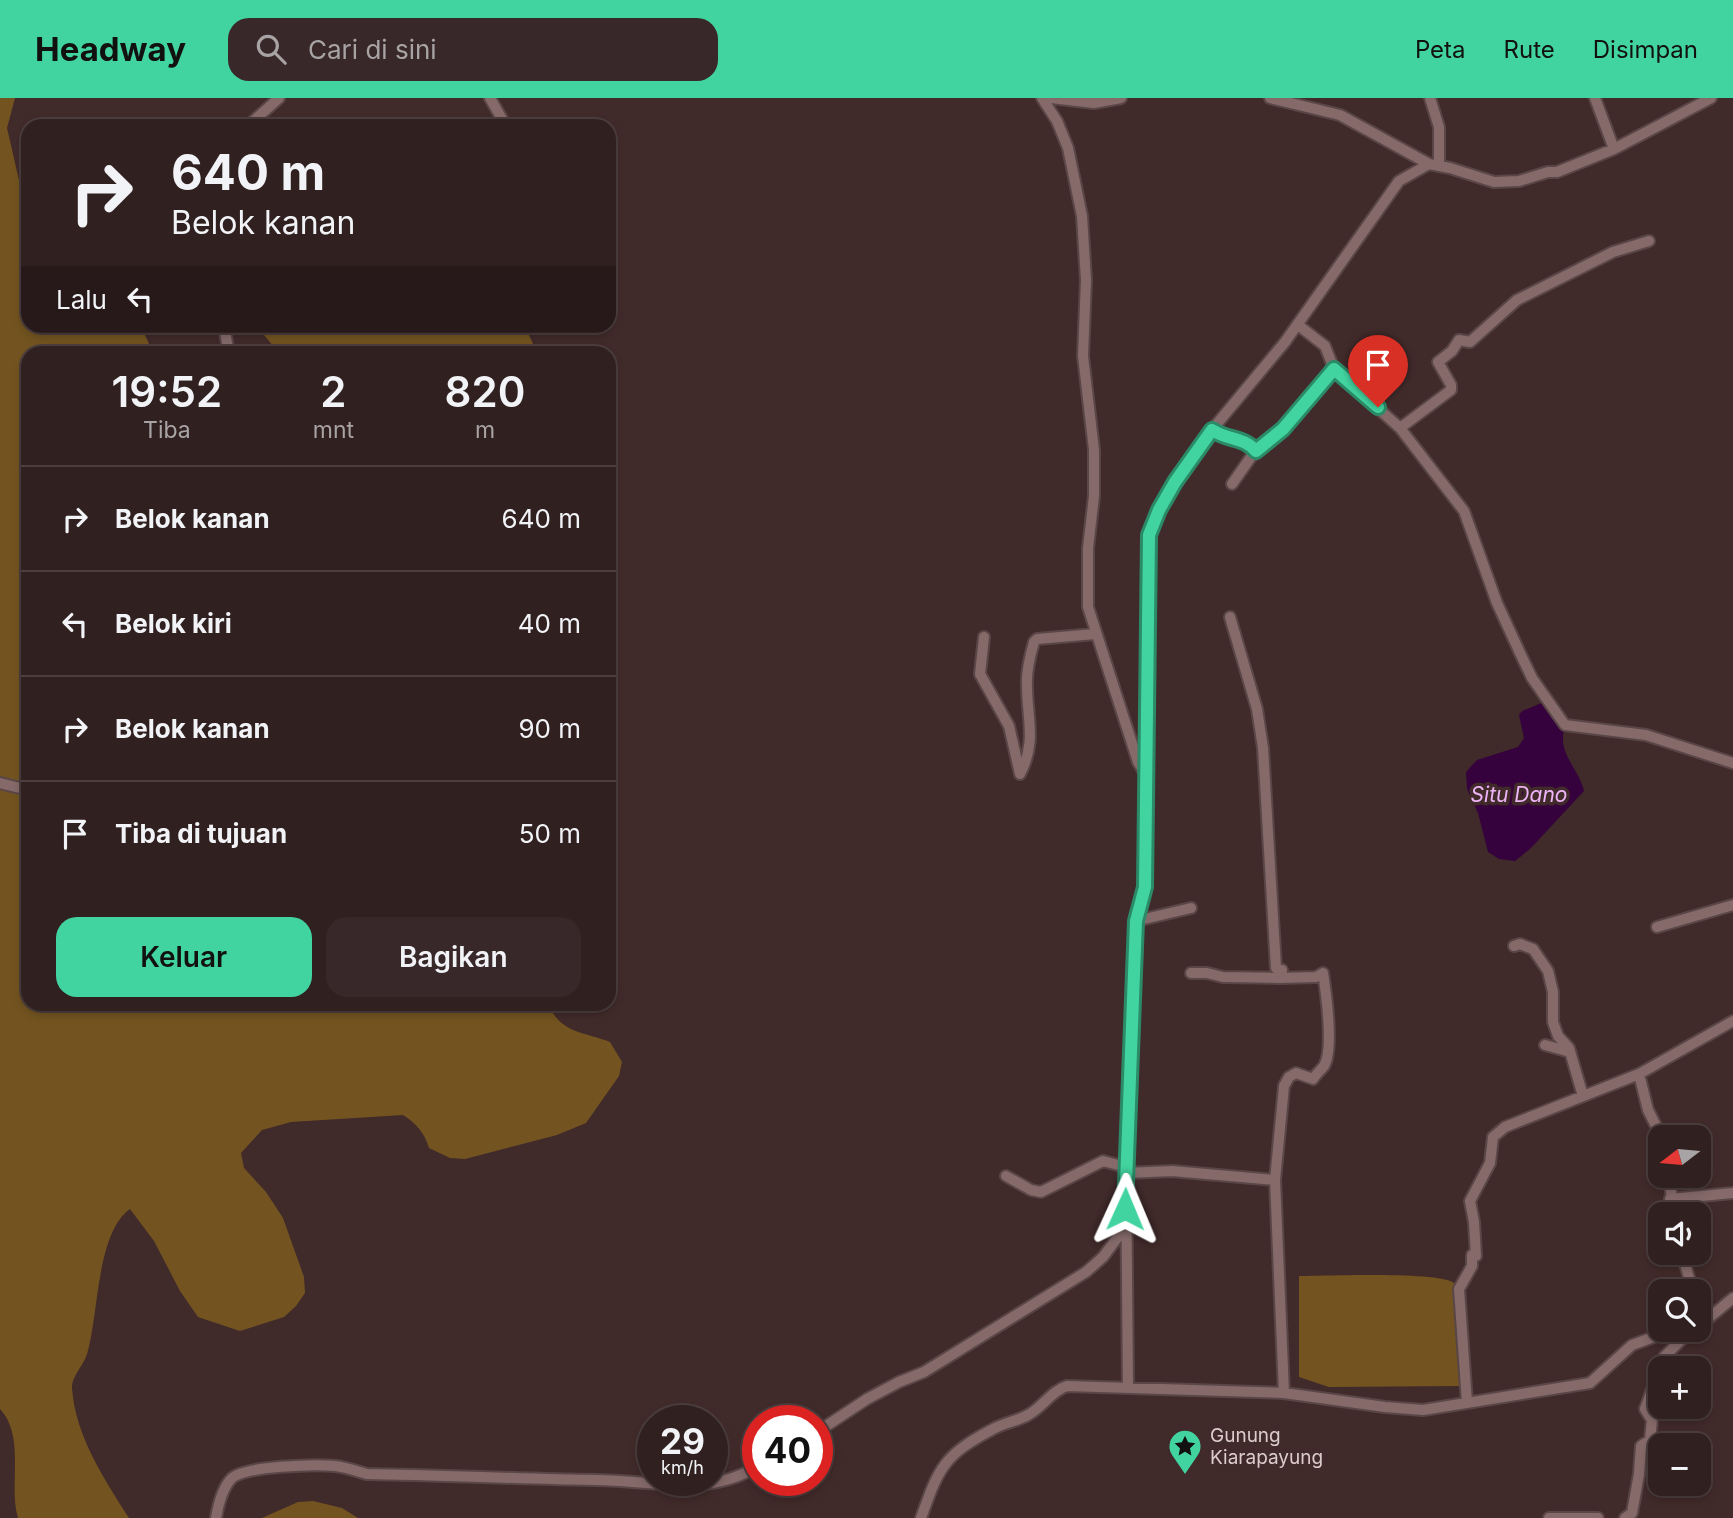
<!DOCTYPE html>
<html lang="id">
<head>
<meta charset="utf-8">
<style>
  body { margin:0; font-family:Inter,sans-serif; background:#392829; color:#f1f3f6; height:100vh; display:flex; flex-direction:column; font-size:26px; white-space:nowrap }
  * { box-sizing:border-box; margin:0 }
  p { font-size:23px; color:#a8a3a5 }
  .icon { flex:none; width:38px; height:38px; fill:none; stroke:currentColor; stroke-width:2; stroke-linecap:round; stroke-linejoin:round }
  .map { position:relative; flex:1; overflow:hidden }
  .panel { position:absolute; left:21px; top:248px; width:595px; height:665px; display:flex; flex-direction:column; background:#312020; border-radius:21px; box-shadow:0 4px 10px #0003,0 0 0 2px #4c3e3e }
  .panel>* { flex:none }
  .guide { position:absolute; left:21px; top:21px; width:595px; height:214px; border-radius:21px; box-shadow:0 4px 10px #0003,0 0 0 2px #4c3e3e; background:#312020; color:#f1f3f6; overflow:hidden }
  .needle { width:46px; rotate:254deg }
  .controls { position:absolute; left:1648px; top:1027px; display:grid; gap:14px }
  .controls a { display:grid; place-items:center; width:63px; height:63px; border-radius:14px; background:#312020; box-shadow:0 4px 10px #0003,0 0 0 2px #4c3e3e; font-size:35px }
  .speed { position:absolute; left:637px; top:1307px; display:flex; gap:14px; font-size:35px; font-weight:700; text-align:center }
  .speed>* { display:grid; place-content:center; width:91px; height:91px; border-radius:50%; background:#312020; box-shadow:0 4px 10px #0003,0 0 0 2px #4c3e3e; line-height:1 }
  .speed small { font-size:18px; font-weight:400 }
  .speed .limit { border:10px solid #d22; background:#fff; color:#111 }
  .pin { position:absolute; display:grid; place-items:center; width:60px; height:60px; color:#fff; margin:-72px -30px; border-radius:50% 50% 50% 0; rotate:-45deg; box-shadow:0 0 7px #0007 }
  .pin .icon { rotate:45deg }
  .me { position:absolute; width:77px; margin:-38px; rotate:1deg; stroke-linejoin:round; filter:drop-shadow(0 0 5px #0008) }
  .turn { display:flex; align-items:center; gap:24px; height:147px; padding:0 35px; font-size:32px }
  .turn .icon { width:91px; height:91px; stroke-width:2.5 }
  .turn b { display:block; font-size:49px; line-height:60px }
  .then { display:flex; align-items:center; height:66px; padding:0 35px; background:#0003; gap:14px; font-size:26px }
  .eta { display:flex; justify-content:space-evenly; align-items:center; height:119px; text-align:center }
  .eta b { font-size:42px; font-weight:600; line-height:49px }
  .action { display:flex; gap:14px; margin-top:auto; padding:14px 35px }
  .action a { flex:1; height:80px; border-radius:21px; background:#42d4a0; color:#111; font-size:28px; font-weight:600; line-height:80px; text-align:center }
  .action a+a { background:#392829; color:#f1f3f6 }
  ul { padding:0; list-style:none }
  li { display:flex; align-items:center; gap:21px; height:105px; padding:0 35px; border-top:2px solid #4c3e3e }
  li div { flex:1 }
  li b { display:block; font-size:26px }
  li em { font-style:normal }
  header { display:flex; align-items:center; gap:42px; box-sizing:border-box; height:98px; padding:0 35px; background:#42d4a0; color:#111 }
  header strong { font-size:33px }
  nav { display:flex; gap:38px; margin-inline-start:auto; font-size:24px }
  .search { width:490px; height:63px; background:#392829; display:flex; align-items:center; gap:18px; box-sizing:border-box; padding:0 24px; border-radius:21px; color:#a8a3a5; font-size:26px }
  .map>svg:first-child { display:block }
  .green { fill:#735420 }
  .water { fill:#35023d }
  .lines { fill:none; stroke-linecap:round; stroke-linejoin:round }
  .minor-casing { stroke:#5a4646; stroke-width:14 }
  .minor { stroke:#866a6a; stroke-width:10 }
  .route-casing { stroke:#2b8a68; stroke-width:18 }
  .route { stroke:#42d4a0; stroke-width:12 }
  .labels { text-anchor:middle; stroke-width:7; stroke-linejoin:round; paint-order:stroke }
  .poi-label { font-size:19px; fill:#dccdcc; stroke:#412a2a; text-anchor:start }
  .water-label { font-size:21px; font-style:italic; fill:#eeb4f8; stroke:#412a2a }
</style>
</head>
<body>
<header>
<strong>Headway</strong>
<div class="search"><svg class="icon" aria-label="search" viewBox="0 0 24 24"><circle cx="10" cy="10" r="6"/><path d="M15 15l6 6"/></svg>Cari di sini</div>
<nav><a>Peta</a><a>Rute</a><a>Disimpan</a></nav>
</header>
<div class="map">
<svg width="1733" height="1420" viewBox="0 0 1733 1420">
  <rect width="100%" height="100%" fill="#412a2a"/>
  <path class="green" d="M0,0H15L7,30L21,91L19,106L28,125V228H141L153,255L28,256V906L548,907C563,936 581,933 610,944L622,964L619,978L586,1025L557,1037L465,1061L450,1060L429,1050C424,1034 417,1026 403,1017L291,1024L262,1032L241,1055L244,1070L266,1094L283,1120L304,1179L305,1195L296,1208L284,1219L240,1233L198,1219L180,1193L154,1143L130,1111C96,1135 99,1217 87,1256C84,1267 71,1279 72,1290C75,1337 104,1381 129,1420H18C8,1387 26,1339 0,1311Z
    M259,228H525L537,255H279L264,237Z
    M1299,1178C1326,1178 1438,1173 1454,1185L1460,1288L1329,1289L1299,1279Z
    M313,1403L342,1410L358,1420H262L298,1404Z"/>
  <path class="water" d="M1544,604L1565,629C1556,655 1579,670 1584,693L1530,751L1515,763L1499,761L1488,754L1478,715L1467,691L1466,674L1477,662L1518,649L1524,640L1519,617L1522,613Z"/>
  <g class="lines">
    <defs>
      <path id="minor" d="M490,0L506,28
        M1042,0L1057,23L1068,50L1082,118L1086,182L1083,258L1094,352V398L1088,450V509L1138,664L1147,679L1145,789L1136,823L1126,1069L1128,1290
        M1051,0L1094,5L1121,0
        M1270,0L1340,17L1429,66
        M1430,0L1439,29V67
        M1595,0L1614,51
        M248,28L279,0
        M1298,227L1325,248L1334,271L1400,330L1464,413L1497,505L1520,555L1532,580L1565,627L1646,637L1733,665
        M224,228L229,256
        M1400,330L1451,292V287L1438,264L1452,253L1459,242L1470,244L1517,202L1613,154L1649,143
        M1212,332C1227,342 1244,339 1257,353
        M1232,386L1251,359L1283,331L1334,271
        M1230,519L1257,611L1263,650L1276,870L1282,872L1280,880L1316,879L1323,875C1326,894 1334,952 1324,968C1321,972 1316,976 1313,981L1296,975L1289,979L1284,988L1275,1082L1284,1295
        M984,539L980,576L1009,628L1020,676C1037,644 1027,621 1027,588C1026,574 1030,558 1034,544L1037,541L1095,536
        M1147,676L1148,446L1151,428L1159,412L1201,345L1285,244L1399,83L1429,66L1450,70L1494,84L1519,83L1548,74H1557L1614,51L1711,0
        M0,685L28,692
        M1136,823L1191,810
        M1657,829L1733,807
        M1514,848L1520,846L1533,851L1548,873L1553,894V924L1558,938L1569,950L1583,998
        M1191,875H1207L1223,879L1280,880
        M1545,947L1570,954
        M1639,976L1648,1012L1662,1040
        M1126,1075L1172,1073L1275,1082
        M1006,1078L1031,1092L1041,1094L1103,1063L1126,1069
        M1669,1078L1674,1116
        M1670,1101L1733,1095
        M1682,1155L1693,1194
        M1699,1224L1710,1219L1733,1200
        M1467,1305L1459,1191L1472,1168V1157L1476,1158L1474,1124L1470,1103L1490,1065L1493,1039L1505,1029L1639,976L1733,923
        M817,1334L867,1301L899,1284L924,1274L1086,1174L1103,1159L1126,1128
        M216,1420C218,1408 223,1389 232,1380C246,1368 315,1366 335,1368C345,1369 357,1373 367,1376C443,1377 520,1381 596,1382C651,1382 707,1400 758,1368
        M921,1420C939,1369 944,1357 993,1331C1004,1325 1017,1323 1028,1317C1043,1309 1051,1293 1067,1288L1284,1295L1385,1309L1423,1312L1590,1285L1632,1247L1673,1232
        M1549,1420H1598
        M1625,1420L1632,1415L1639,1376L1641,1348L1650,1342L1652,1322L1645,1311L1664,1259L1691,1232"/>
    </defs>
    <use href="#minor" class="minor-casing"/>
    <use href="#minor" class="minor"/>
  </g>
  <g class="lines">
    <defs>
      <path id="route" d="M1125,1111L1136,823L1145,789L1149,437L1159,412L1175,384L1212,332C1227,342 1244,339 1256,353L1283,331L1334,271L1378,309"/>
    </defs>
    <use href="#route" class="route-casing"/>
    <use href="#route" class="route"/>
  </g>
  <defs>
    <symbol id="sight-pin" viewBox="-11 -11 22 30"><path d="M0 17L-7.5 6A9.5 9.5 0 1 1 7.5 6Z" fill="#42d4a0" stroke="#412a2a"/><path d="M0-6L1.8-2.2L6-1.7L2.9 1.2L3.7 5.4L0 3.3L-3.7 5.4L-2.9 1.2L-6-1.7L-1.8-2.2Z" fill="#111"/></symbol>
  </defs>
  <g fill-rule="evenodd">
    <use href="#sight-pin" x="1166" y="1329" width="38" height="52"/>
  </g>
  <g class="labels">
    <g class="poi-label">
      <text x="1210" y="1344">Gunung<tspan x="1210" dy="22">Kiarapayung</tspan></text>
    </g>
    <g class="water-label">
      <text x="1519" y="704">Situ Dano</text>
    </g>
  </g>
</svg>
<div class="controls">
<a><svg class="needle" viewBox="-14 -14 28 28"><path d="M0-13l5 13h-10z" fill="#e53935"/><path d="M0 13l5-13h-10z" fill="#a8a3a5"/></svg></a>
<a><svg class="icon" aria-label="sound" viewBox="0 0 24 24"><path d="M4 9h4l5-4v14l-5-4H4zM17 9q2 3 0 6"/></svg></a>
<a><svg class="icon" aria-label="search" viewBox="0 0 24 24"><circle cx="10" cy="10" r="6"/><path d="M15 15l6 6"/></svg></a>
<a>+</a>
<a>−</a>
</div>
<div class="speed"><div>29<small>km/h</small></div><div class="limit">40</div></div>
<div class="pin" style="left:1378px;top:309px;background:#d93025"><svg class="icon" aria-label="arrive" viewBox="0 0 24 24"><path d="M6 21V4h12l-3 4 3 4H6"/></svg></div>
<svg class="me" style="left:1125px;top:1111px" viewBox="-20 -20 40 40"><path d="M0-17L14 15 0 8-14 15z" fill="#42d4a0" stroke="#fff" stroke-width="4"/></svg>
<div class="guide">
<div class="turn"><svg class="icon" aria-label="right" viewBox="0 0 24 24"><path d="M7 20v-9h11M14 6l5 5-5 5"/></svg><div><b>640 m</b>Belok kanan</div></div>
<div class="then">Lalu<svg class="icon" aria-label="left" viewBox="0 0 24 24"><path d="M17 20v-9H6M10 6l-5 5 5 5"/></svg></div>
</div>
<section class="panel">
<div class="eta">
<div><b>19:52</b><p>Tiba</p></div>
<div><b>2</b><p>mnt</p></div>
<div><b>820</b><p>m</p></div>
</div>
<ul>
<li><svg class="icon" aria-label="right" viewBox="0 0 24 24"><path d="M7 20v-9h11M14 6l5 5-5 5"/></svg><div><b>Belok kanan</b></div><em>640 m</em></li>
<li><svg class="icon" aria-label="left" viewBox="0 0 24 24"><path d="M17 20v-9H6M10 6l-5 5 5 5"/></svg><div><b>Belok kiri</b></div><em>40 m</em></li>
<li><svg class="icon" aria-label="right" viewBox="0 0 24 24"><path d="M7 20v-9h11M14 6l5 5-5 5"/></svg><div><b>Belok kanan</b></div><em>90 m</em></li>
<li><svg class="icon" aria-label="arrive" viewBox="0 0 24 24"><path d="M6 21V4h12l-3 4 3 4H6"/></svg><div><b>Tiba di tujuan</b></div><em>50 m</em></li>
</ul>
<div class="action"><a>Keluar</a><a>Bagikan</a></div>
</section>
</div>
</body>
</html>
